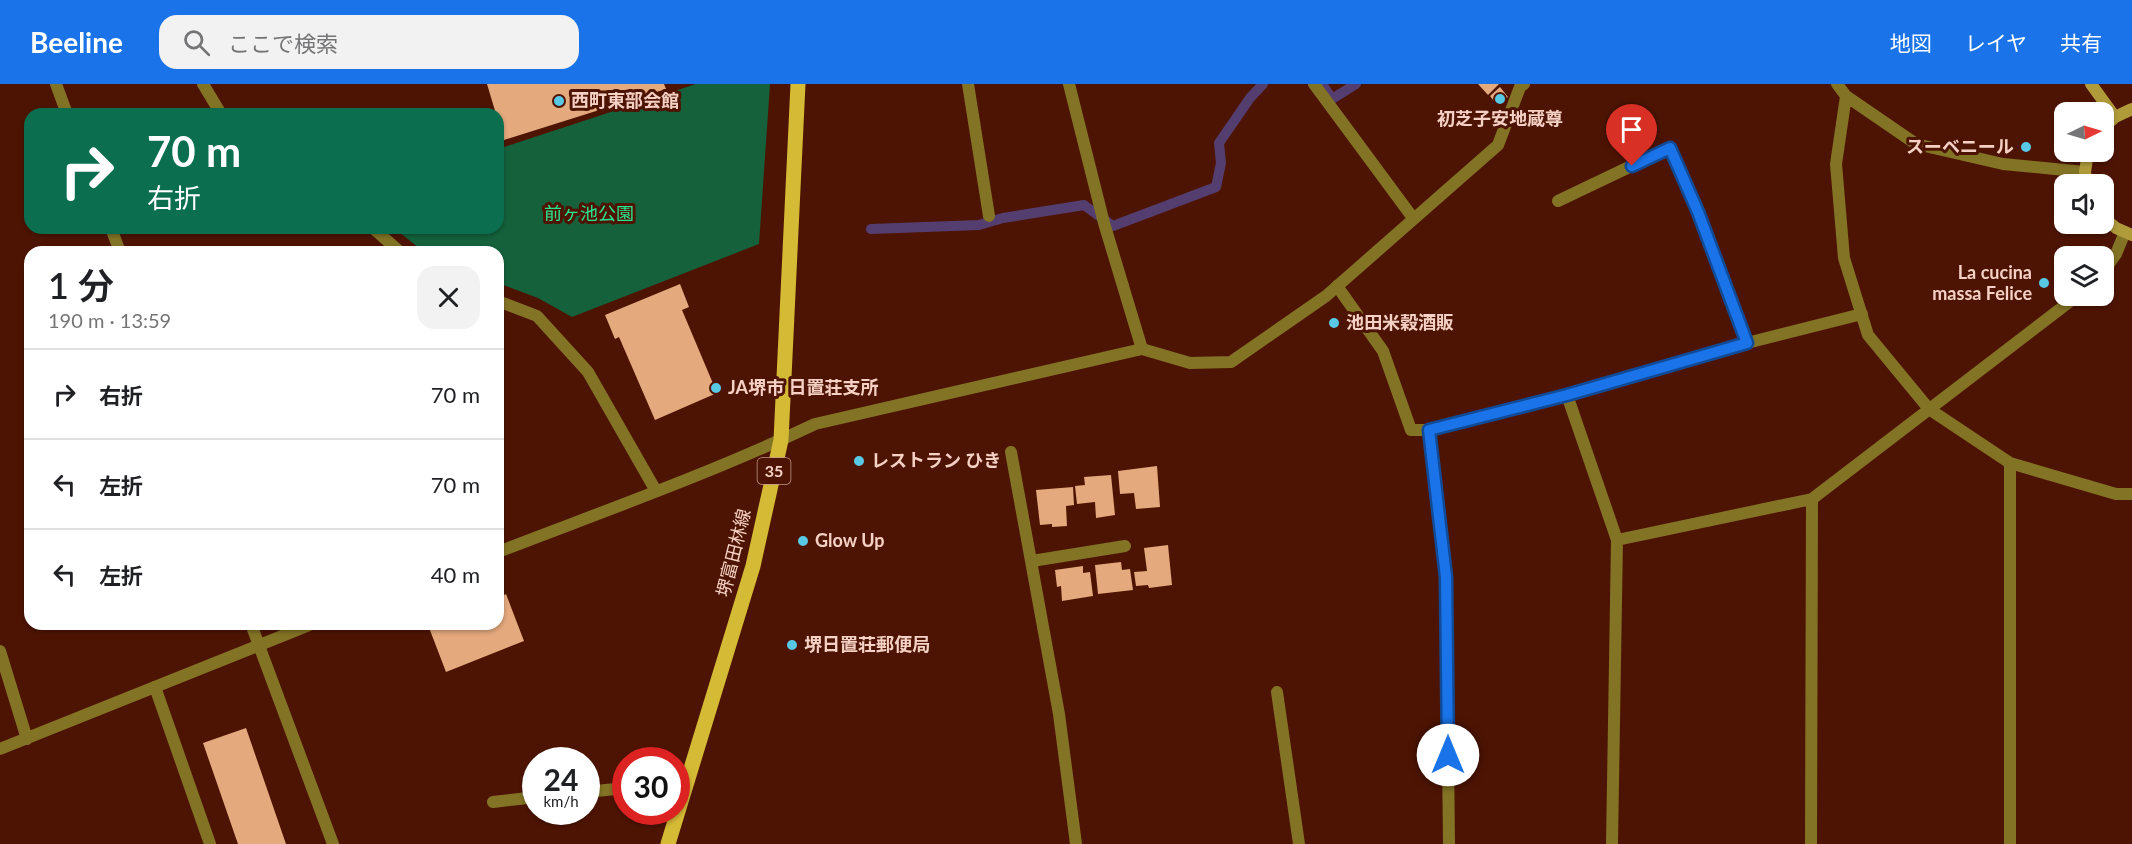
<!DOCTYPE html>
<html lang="ja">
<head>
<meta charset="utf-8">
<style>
  body { margin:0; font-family:Lato,"Noto Sans JP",sans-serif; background:#f2f2f2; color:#202124; height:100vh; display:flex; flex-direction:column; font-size:22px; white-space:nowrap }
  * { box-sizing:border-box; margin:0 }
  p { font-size:20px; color:#757577 }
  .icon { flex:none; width:33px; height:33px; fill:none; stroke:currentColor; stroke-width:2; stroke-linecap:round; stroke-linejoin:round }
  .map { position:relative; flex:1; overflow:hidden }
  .sheet { position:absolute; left:24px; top:162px; width:480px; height:384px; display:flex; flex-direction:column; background:#fff; border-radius:18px; box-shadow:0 2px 4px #0004 }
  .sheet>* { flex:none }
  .hud { position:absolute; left:24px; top:24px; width:480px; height:126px; border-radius:18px; box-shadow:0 2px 4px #0004; background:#0b6e4f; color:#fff; overflow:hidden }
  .needle { width:39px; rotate:85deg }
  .tools { position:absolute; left:2054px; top:18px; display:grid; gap:12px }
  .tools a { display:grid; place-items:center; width:60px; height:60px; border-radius:12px; background:#fff; box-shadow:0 2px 4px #0004; font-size:30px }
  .speed { position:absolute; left:522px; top:663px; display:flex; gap:12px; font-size:30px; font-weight:700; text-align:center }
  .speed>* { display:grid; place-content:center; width:78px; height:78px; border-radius:50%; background:#fff; box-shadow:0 2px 4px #0004; line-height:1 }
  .speed small { font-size:15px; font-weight:400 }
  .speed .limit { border:9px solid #d22; background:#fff; color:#111 }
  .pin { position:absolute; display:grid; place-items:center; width:51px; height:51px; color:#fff; margin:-62px -26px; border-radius:50% 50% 50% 0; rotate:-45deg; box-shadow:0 0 6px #0007 }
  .pin .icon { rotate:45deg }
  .me { position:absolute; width:66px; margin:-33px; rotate:0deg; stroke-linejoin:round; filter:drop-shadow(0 0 4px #0008) }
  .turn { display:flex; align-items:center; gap:21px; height:126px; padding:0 24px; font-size:27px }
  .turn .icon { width:78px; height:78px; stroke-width:2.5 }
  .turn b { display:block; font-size:42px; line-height:51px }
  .round { display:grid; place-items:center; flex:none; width:63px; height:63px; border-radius:18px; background:#f2f2f2 }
  .headline { display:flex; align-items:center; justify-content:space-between; height:102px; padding:0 24px }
  h1 { font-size:36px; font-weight:600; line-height:45px }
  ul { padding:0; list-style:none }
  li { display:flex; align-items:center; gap:18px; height:90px; padding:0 24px; border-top:2px solid #e0e0e0 }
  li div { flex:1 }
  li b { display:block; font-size:22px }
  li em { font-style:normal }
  header { display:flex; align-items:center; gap:36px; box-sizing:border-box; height:84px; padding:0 30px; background:#1a73e8; color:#fff }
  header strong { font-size:28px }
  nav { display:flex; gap:33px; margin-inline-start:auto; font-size:21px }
  .search { width:420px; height:54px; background:#f2f2f2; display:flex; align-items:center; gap:15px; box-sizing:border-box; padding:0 21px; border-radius:18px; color:#757577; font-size:22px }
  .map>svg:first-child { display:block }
  .green { fill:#14613c }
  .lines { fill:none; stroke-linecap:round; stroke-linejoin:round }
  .stream { stroke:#543e6f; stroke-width:10 }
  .building { fill:#e4a97d }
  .service { stroke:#837325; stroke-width:12 }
  .minor { stroke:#837325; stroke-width:12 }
  .secondary { stroke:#b09b3b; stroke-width:12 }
  .primary { stroke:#d5ba35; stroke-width:15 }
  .route-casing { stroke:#114b97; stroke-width:15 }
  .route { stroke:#1a73e8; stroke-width:10 }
  .poi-dot { fill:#59c8e5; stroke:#4e1403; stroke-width:2 }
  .labels { text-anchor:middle; stroke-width:6; stroke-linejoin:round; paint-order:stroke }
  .shield { fill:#4e1403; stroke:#c3988a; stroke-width:1.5 }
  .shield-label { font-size:16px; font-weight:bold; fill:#f5d0c4 }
  .poi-label { font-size:18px; font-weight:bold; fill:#f5d0c4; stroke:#4e1403; text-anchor:start }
  .park-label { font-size:18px; fill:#26e691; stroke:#4e1403 }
  .street-label { font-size:18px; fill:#f5d0c4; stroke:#4e1403 }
</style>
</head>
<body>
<header>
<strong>Beeline</strong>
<div class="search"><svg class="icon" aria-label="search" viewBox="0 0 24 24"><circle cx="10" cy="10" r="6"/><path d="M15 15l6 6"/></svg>ここで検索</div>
<nav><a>地図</a><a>レイヤ</a><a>共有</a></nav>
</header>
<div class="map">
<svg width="2132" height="760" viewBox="0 0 2132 760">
  <rect width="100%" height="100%" fill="#4e1403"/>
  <path class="green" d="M696,0H770L759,160L572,233L538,214L498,199V168H424L394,144H498V65Z"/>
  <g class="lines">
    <path class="stream" d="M1322,0L1332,15L1356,0
      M871,145L979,141L1003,134L1084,121L1113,142L1216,103L1221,79L1219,59L1250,14L1263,0"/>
  </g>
  <path class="building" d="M487,0H664L666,5L504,56L498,38V30H496Z
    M1478,0H1499L1488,11Z
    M1500,3L1508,13L1497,21L1490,12Z
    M680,200L689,223L682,226L717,309L655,336L619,253L615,255L605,231Z
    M1157,382L1160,423L1136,425L1134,409L1120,410L1118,387Z
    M1111,391L1115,431L1096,434L1095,418L1077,420L1075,402L1085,401L1084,393Z
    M1073,403L1074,421L1066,422L1067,442L1052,443V440L1040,441L1036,406Z
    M1168,461L1172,501L1149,504L1148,501L1136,502L1134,488L1147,487L1144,464Z
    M1121,478L1122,486L1130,485L1133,506L1098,510L1095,481Z
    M1083,482V489L1090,488L1093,512L1062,517L1061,502L1057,503L1055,486Z
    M506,510L524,557L446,588L428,541L498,540V514Z
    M246,644L286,760H238L203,659Z"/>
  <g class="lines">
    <path class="service" d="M203,0L221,30
      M373,144L400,168
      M1337,202L1383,267L1411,346H1429
      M498,217L537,232L588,288L656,407
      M155,603L210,760"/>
    <path class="minor" d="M56,0L67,30
      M968,0L989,132
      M1069,0L1104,139L1142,265
      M1314,0L1413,134
      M1837,0L1846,12L1916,60L2003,80L2085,88
      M1846,12L1836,80L1844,174L1868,251L1929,325L2010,379L2116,410H2132
      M1558,117L1669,64L1698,128L1747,259
      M111,144L120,168
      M2103,188L2116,170L2125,148
      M1011,368L1059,630L1076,760
      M1617,456L1812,415L2077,212
      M498,468C604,427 712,389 815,340L1142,265L1190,279L1231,278L1326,212L1498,61L1520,3L1524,0
      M1032,477L1125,462
      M251,540L333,760
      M0,567L27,655
      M1277,608L1299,760
      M0,665L312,540
      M586,708L626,704
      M493,718L536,713
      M1449,760L1446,493L1429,346L1567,311
      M1612,760L1617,456L1567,311L1747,259L1862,230
      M1811,760L1812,415
      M2010,760V379"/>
    <path class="secondary" d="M2091,0L2115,33
      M2103,44L2115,33L2132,25
      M2087,100L2085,88L2088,68
      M2103,133L2116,144L2132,151"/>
    <path class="primary" d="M668,760L753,482L781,356L798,0"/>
  </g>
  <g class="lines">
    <defs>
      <path id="route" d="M1448,671L1446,493L1429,346L1567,311L1747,259L1698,128L1670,64L1632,82"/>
    </defs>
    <use href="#route" class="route-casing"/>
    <use href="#route" class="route"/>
  </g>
  <g class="poi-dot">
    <circle cx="1500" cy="15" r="6"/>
    <circle cx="559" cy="17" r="6"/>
    <circle cx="2026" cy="63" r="6"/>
    <circle cx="2044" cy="199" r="6"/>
    <circle cx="1334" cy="239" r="6"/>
    <circle cx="716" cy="304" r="6"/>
    <circle cx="859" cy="377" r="6"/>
    <circle cx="803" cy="457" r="6"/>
    <circle cx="792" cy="561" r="6"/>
  </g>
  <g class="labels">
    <rect class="shield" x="757.5" y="374" width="33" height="26" rx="4.5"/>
    <g class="shield-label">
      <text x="774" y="393">35</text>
    </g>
    <g class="poi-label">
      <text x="571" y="23">西町東部会館</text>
      <text x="1500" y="41" text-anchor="middle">初芝子安地蔵尊</text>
      <text x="2014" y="69" text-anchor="end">スーベニール</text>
      <text x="2032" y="195" text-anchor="end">La cucina<tspan x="2032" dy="21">massa Felice</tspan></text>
      <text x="1346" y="245">池田米穀酒販</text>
      <text x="728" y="310">JA堺市 日置荘支所</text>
      <text x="871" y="383">レストラン ひき</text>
      <text x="815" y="463">Glow Up</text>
      <text x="804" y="567">堺日置荘郵便局</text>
    </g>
    <g class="park-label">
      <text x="589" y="136">前ヶ池公園</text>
    </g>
    <g class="street-label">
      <text transform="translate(734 469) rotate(-76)" y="6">堺富田林線</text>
    </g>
  </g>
</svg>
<div class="tools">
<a><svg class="needle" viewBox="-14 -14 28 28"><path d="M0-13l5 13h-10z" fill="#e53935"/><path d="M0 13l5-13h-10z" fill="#757577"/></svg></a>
<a><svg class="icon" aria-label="sound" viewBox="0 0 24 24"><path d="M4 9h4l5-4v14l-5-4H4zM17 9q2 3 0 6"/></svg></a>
<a><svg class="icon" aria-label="layers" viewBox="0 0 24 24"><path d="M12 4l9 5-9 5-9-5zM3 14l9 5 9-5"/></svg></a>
</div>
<div class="speed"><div>24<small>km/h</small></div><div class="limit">30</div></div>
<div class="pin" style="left:1632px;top:82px;background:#d93025"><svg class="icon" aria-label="arrive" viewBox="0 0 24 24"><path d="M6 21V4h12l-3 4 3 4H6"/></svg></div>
<svg class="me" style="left:1448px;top:671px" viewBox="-20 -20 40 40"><circle r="19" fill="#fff"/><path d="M0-13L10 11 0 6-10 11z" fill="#1a73e8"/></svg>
<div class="hud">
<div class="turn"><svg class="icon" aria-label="right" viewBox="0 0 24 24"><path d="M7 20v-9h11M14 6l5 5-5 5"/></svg><div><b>70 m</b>右折</div></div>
</div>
<section class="sheet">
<div class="headline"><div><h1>1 分</h1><p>190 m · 13:59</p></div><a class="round"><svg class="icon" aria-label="close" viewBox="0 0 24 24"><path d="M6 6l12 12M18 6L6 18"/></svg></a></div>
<ul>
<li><svg class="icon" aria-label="right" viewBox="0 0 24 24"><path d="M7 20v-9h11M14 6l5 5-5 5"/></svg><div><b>右折</b></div><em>70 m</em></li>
<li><svg class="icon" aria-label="left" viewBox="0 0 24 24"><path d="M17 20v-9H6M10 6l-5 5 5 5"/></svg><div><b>左折</b></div><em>70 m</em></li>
<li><svg class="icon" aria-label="left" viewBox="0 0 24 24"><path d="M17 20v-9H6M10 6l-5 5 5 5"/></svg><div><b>左折</b></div><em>40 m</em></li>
</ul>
</section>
</div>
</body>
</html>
